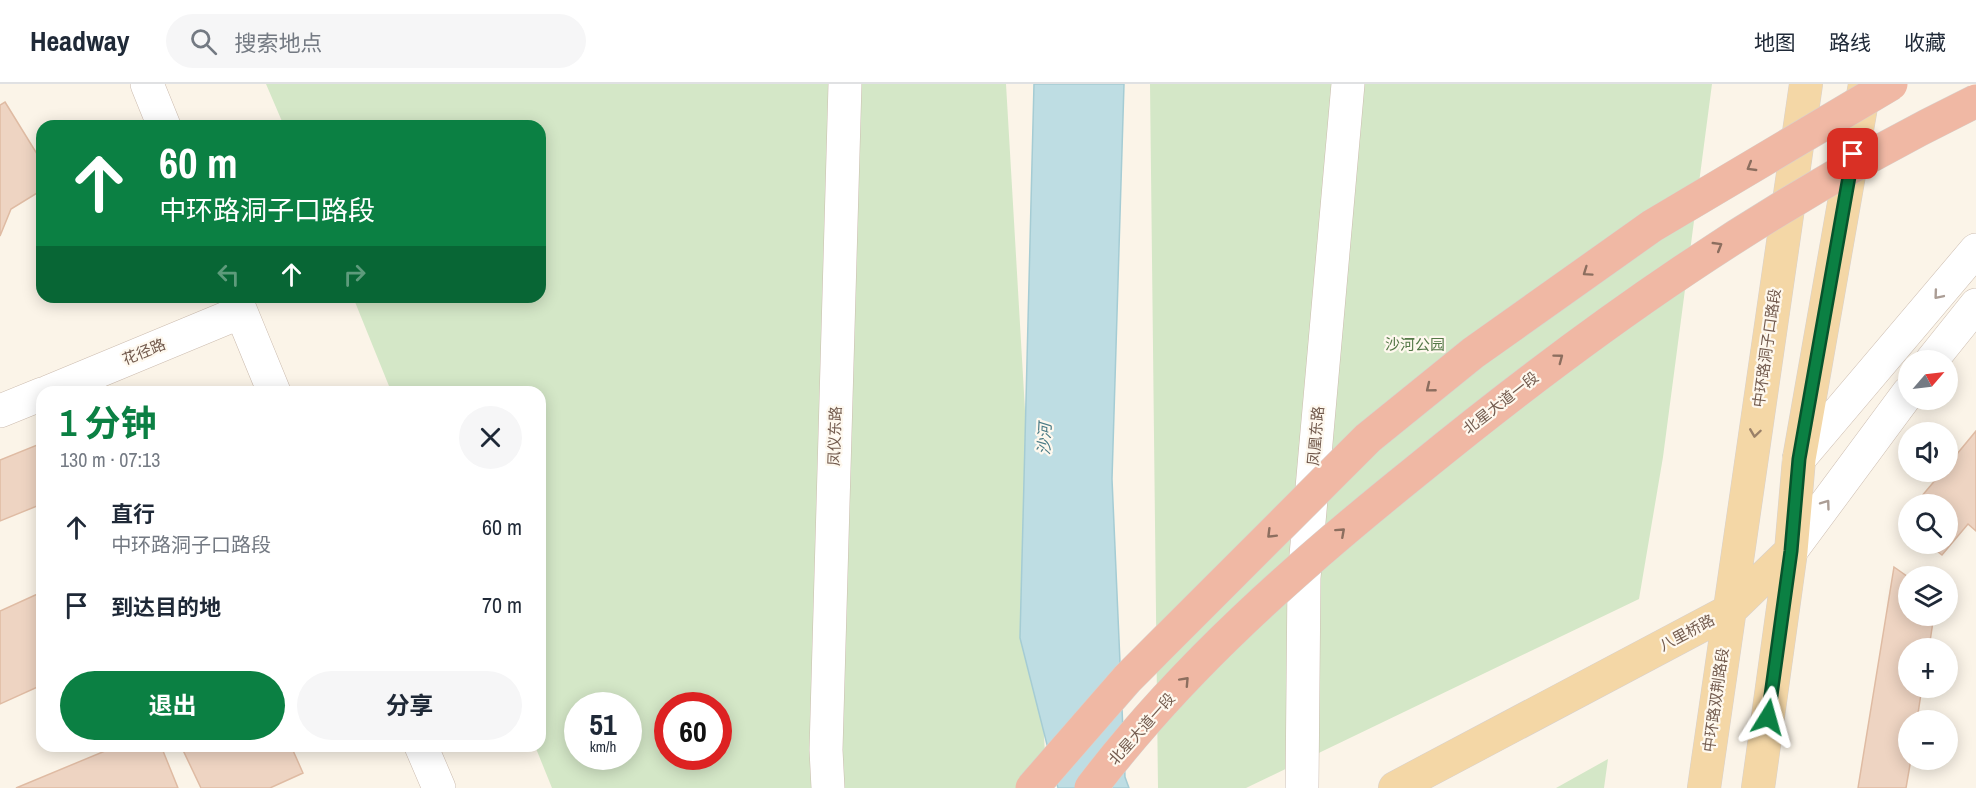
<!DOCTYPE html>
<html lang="zh">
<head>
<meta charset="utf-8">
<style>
  body { margin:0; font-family:"Archivo Narrow","Noto Sans SC",sans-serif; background:#f6f6f7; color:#1f2937; height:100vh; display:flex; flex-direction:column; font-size:22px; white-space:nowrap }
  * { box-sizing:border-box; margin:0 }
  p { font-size:20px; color:#747a83 }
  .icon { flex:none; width:33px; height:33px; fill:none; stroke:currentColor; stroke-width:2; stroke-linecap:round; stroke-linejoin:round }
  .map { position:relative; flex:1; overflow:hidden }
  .panel { position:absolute; left:36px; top:302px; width:510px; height:366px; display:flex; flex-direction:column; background:#fff; border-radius:18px; box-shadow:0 3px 15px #0003 }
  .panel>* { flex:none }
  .banner { position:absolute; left:36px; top:36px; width:510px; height:183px; border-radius:18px; box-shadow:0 3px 15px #0003; background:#0b8043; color:#fff; overflow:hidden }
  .needle { width:39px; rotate:62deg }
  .fabs { position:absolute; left:1898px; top:266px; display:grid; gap:12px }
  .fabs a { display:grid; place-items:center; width:60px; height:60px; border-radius:50%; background:#fff; box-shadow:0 3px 15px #0003; font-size:30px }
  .speed { position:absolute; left:564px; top:608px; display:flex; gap:12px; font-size:30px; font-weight:700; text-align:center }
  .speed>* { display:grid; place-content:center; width:78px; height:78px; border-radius:50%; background:#fff; box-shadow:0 3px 15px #0003; line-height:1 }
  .speed small { font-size:15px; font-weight:400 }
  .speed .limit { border:9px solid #d22; background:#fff; color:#111 }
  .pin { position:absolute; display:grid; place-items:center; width:51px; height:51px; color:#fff; margin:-26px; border-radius:12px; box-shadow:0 3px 9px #0006 }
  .me { position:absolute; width:66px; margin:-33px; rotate:8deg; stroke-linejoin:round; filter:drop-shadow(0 0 4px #0008) }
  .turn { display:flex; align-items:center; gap:21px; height:126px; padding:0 24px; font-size:27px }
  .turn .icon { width:78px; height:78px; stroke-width:2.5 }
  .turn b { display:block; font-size:42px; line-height:51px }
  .lanes { display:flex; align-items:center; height:57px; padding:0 24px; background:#0003; justify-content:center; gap:30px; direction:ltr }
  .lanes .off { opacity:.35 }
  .round { display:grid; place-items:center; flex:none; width:63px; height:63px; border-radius:32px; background:#f6f6f7 }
  .summary { display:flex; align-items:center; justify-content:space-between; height:102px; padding:0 24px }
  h1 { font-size:36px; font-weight:700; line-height:45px; color:#0b8043 }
  .primary-button { display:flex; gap:12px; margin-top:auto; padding:12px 24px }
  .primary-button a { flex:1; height:69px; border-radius:36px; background:#0b8043; color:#fff; font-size:24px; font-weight:700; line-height:69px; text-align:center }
  .primary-button a+a { background:#f6f6f7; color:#1f2937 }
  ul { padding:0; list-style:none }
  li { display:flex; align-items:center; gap:18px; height:78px; padding:0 24px }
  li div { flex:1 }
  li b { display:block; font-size:22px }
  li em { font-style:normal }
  header { display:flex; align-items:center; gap:36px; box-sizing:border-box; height:84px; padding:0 30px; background:#fff; border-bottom:2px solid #e0e1e3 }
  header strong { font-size:28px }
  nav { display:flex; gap:33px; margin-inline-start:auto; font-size:21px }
  .search { width:420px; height:54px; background:#f6f6f7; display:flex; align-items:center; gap:15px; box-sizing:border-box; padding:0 21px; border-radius:33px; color:#747a83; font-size:22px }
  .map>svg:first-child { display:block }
  .park { fill:#d4e7c7; fill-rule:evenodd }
  .water { fill:#bedde3; stroke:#a5ccd4; stroke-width:1.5 }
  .building { fill:#eed4c2; stroke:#dfbba3; stroke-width:1.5 }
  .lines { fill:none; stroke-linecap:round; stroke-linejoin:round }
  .minor-casing { stroke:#ccbcaf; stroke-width:34 }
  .major-casing { stroke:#d8d1cd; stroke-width:34 }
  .minor { stroke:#fff; stroke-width:33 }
  .major { stroke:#f4d7a6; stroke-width:33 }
  .highway-bridge-casing { stroke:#d8d1cd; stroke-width:34; stroke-linecap:butt }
  .highway-bridge { stroke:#f0b8a4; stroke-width:33 }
  .oneway { stroke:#8c6e5f }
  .oneway2 { stroke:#ab9d95 }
  .oneway3 { stroke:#9a8068 }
  .route-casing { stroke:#07532c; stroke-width:15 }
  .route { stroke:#0b8043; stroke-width:10 }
  .labels { text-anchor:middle; stroke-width:4.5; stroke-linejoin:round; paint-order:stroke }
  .park-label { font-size:15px; fill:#547847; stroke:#fef8ee }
  .street-label { font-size:15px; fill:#735b4e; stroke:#fef8ee }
  .water-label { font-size:16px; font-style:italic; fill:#497a85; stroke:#fef8ee }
</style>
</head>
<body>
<header>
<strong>Headway</strong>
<div class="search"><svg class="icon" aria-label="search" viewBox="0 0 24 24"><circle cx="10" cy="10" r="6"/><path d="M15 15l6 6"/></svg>搜索地点</div>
<nav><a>地图</a><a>路线</a><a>收藏</a></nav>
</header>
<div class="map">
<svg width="1976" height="704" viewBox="0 0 1976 704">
  <rect width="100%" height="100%" fill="#fbf4e8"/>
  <path class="park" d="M266,0H1006L1047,704H552L535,662H540V308L391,307L353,213H540V42H284ZM578,621H628V672H578ZM668,621H718V672H668Z
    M1150,0H1712L1663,373L1639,515L1246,704H1158Z
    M1608,675L1604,704H1556Z"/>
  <path class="water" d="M1034,0H1124L1112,395L1125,693L1129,704H1058L1020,554Z"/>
  <path class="building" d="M5,18L42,78V106L11,125L0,152V21Z
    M1976,347V447L1968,440L1942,471L1927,459H1947V420H1915L1943,387H1947V382Z
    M42,359V420L0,437V376Z
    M1908,429V443L1901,437Z
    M1894,483L1908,493V531H1934L1929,564H1908V603H1922L1917,636H1908V675H1911L1906,704H1858Z
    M42,508V601L0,620V527Z
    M117,662H161L178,704H16Z
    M181,662H291L303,689L270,704H201Z"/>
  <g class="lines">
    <defs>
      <path id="minor" d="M147,0L164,42
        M235,213L274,308
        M1932,276L1976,221
        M48,308L241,228
        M0,327L42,310
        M1799,375L1976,166
        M1791,467L1908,309
        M421,662L439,704
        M828,704L826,666L845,0
        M1302,704L1304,494L1348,0"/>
      <path id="major" d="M1395,704L1729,527L1791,467
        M1704,704L1806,0
        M1758,704L1791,467L1799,375L1865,0"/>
    </defs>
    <use href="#minor" class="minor-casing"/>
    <use href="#major" class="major-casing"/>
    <use href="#minor" class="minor"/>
    <use href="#major" class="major"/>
    <defs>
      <path id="highway-bridge" d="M1032,704L1127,595L1368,354L1473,269L1652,142L1891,0
        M1091,704C1182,584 1298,482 1415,388C1591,244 1771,117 1976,17"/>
    </defs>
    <use href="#highway-bridge" class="highway-bridge-casing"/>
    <use href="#highway-bridge" class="highway-bridge"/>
  </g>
  <defs><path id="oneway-chevron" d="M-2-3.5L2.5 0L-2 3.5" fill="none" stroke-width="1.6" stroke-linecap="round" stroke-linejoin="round" transform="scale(1.5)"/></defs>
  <g class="oneway">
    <use href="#oneway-chevron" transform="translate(1751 83) rotate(149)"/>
    <use href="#oneway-chevron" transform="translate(1718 162) rotate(-31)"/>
    <use href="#oneway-chevron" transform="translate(1587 188) rotate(145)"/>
    <use href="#oneway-chevron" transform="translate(1559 274) rotate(-37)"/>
    <use href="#oneway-chevron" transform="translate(1430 304) rotate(141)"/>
    <use href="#oneway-chevron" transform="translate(1341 448) rotate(-42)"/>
    <use href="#oneway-chevron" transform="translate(1271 450) rotate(135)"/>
    <use href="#oneway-chevron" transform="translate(1185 597) rotate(-47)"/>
  </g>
  <g class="oneway2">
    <use href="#oneway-chevron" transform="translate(1938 211) rotate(130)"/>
    <use href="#oneway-chevron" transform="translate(1826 420) rotate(-54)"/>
  </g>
  <use class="oneway3" href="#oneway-chevron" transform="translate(1755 349) rotate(98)"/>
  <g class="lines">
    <defs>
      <path id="route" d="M1768,633L1791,467L1799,375L1853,70"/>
    </defs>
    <use href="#route" class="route-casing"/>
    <use href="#route" class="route"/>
  </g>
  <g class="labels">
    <g class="park-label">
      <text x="1415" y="266">沙河公园</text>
    </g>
    <g class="street-label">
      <text transform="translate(1767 264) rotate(-82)" y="5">中环路洞子口路段</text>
      <text transform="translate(144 268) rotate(-22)" y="5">花径路</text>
      <text transform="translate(1501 319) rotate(-38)" y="5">北星大道一段</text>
      <text transform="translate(835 352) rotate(-88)" y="5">凤仪东路</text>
      <text transform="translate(1316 352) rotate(-85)" y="5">凤凰东路</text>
      <text transform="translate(1687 549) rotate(-28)" y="5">八里桥路</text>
      <text transform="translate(1716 616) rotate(-82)" y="5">中环路双荆路段</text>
      <text transform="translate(1142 645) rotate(-48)" y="5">北星大道一段</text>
    </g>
    <g class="water-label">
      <text transform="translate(1044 355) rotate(-87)" y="6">沙河</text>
    </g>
  </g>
</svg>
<div class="fabs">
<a><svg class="needle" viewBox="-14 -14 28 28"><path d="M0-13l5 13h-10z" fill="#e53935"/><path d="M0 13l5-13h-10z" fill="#747a83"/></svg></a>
<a><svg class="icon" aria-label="sound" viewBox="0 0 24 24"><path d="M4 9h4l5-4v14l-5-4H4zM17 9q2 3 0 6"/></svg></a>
<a><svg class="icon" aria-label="search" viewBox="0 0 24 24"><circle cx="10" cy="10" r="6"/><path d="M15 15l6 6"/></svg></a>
<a><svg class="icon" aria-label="layers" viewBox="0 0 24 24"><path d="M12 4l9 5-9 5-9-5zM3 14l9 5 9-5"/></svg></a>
<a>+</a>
<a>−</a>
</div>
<div class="speed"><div>51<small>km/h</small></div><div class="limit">60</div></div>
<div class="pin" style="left:1853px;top:70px;background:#d93025"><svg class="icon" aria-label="arrive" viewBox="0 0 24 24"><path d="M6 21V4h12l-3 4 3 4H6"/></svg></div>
<svg class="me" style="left:1768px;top:633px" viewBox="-20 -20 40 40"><path d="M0-17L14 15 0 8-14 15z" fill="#0b8043" stroke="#fff" stroke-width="4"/></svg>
<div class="banner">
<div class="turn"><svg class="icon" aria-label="ahead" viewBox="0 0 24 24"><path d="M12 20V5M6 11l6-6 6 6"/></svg><div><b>60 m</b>中环路洞子口路段</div></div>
<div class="lanes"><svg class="icon off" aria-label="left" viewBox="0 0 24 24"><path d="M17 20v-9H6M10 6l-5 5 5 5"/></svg><svg class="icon" aria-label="ahead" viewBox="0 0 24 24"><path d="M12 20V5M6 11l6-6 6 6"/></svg><svg class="icon off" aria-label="right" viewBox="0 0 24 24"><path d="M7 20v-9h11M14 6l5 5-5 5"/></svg></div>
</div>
<section class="panel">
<div class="summary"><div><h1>1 分钟</h1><p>130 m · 07:13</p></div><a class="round"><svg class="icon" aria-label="close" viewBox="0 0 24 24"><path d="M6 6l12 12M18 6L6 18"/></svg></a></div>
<ul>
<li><svg class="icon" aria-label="ahead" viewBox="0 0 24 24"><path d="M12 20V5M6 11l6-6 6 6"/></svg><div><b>直行</b><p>中环路洞子口路段</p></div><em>60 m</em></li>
<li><svg class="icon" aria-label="arrive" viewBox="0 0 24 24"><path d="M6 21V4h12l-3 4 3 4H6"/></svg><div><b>到达目的地</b></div><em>70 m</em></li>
</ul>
<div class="primary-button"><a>退出</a><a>分享</a></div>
</section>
</div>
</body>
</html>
